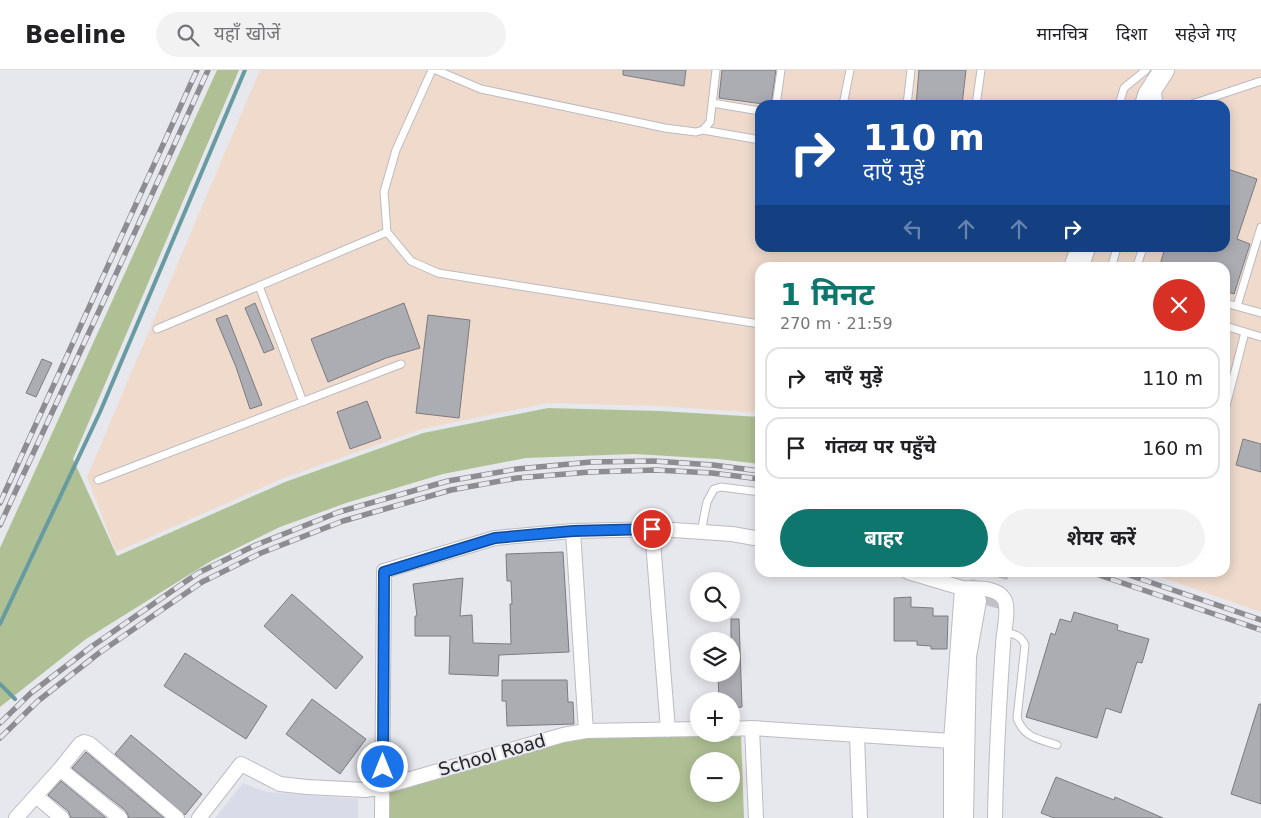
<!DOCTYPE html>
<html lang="hi">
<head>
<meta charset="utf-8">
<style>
  body { margin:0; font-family:"DejaVu Sans","Noto Sans Devanagari",sans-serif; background:#f2f2f2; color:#202124; height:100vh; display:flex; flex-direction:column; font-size:19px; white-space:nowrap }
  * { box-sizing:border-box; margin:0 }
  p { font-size:16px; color:#757577 }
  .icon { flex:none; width:28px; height:28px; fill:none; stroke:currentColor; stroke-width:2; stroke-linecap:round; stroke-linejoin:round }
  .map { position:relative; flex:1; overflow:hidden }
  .sheet { position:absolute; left:755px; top:192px; width:475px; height:315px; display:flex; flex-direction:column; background:#fff; border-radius:15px; box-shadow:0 2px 12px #0003 }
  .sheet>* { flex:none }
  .top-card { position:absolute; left:755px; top:30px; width:475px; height:152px; border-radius:15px; box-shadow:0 2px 12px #0003; background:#1a4fa0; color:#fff; overflow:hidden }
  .tools { position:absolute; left:690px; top:502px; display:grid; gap:10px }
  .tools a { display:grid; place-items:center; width:50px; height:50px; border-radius:50%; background:#fff; box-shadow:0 2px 12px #0003; font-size:25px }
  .pin { position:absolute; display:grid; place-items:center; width:42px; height:42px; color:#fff; margin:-21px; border:2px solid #fff; border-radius:50%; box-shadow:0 1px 5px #0007 }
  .me { position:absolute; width:55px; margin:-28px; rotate:0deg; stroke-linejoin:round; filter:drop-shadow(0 0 4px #0008) }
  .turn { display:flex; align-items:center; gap:18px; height:105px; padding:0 25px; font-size:22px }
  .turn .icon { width:65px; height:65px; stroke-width:2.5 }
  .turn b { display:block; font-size:35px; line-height:42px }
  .lanes { display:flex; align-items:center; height:48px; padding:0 25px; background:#0003; justify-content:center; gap:25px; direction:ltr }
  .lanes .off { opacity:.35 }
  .round { display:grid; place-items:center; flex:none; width:52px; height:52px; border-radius:26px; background:#f2f2f2 }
  .summary { display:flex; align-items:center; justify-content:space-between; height:85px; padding:0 25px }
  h1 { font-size:30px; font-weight:700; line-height:38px; color:#0f766e }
  .button { display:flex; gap:10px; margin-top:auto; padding:10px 25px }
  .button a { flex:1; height:58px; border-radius:30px; background:#0f766e; color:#fff; font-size:20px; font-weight:700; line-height:58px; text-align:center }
  .button a+a { background:#f2f2f2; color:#202124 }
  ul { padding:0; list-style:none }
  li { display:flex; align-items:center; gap:15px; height:62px; margin:0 10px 8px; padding:0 15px; border:2px solid #e0e0e0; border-radius:15px }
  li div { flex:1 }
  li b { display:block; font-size:19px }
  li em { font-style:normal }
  header { display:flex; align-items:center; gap:30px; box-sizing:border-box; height:70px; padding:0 25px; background:#fff; border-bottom:1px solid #e0e0e0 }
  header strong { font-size:24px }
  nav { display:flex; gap:28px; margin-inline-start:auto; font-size:18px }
  .search { width:350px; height:45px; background:#f2f2f2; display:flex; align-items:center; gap:12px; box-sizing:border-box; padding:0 18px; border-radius:28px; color:#757577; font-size:19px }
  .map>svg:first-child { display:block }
  .built { fill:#dadbe9 }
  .industrial { fill:#efdacc; fill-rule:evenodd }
  .green { fill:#afc094; fill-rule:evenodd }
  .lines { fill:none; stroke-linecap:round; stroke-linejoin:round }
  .stream { stroke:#689ba1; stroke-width:4 }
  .building { fill:#acacb3; stroke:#7b7b81 }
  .secondary-tunnel { stroke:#c0c0c6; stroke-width:20; stroke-dasharray:20 10; stroke-linecap:butt }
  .service-casing { stroke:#bbbbc2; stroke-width:9 }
  .minor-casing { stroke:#bbbbc2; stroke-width:16 }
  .secondary-casing { stroke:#bbbbc2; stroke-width:22 }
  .service { stroke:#fff; stroke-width:7 }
  .minor { stroke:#fff; stroke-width:14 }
  .secondary { stroke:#fff; stroke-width:20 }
  .rail-casing { stroke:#8c8c91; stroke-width:5.5 }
  .rail { stroke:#e7e7ee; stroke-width:4; stroke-dasharray:11; stroke-linecap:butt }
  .route-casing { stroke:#114b97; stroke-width:12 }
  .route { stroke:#1a73e8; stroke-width:9 }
  .labels { text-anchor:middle; stroke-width:4; stroke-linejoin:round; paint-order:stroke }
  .street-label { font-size:18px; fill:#252528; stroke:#e7e7ee }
</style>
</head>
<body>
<header>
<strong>Beeline</strong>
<div class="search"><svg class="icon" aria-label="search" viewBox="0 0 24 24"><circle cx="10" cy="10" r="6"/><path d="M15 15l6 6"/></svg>यहाँ खोजें</div>
<nav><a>मानचित्र</a><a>दिशा</a><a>सहेजे गए</a></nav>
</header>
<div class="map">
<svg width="1261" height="748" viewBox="0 0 1261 748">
  <rect width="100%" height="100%" fill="#e7e7ee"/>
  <path class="built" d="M243,713L267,722L358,729V748H215Z"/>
  <path class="industrial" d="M260,0H1261V542L1149,503L1225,502V198H760V343L660,336L548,333L422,359L286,407L116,482L87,407ZM760,35H1225V178H760Z"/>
  <path class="green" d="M217,0H239L73,389L117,486L285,412L423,363L548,338L660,341L760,347V394L718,389L634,384L526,388L443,404L346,433L280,457L211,491L86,569L0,637V478Z
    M741,663L744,748H388L389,722L571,668ZM699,691H731V724H699Z"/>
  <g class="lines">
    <path class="stream" d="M0,554L100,342L245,0
      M0,614L15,629"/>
  </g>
  <path class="building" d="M623,0H686L684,16L623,5Z
    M722,0H776L771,35L719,28Z
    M919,0H966L962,35H916Z
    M1225,98L1257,109L1237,169L1250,174L1234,224L1225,221V198H1159L1165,178H1225Z
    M255,233L274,279L264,283L245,238Z
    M404,233L420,278L386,288L328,312L311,269Z
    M227,245L262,335L250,339L236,297L216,249Z
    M428,245L470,250L459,348L416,343Z
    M42,289L52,293L36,327L26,323Z
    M367,331L381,368L350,379L337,342Z
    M1243,369L1261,374V402L1236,395Z
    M563,482L569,582L499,585L498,606L449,604L450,566H415V546H417L413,514L463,508L460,546L472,545L473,573L511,574L510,534H512L511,511H507L506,484Z
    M292,524L363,587L336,619L264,556Z
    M911,527V537L933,538V546H948L947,579H931V576L917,575V571H894V528Z
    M1074,542L1118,555L1117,560L1149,569L1142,593L1137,592L1121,643L1106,638L1097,668L1026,647L1051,563L1055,565L1060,549L1071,552Z
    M731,549H739L742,637L731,638V631H719L718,604H731Z
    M185,583L267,636L246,669L164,616Z
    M502,610H567L568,632H573L574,654L507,656L506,631H502Z
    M312,629L366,669L340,704L286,664Z
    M1259,634H1261V734L1231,724Z
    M131,665L202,724L185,745L115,684Z
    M86,682L164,748H129L126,741L72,698Z
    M1056,707L1114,730L1115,727L1163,748H1054L1041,743Z
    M61,711L106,748H71L68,741L48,725Z"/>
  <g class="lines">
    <path class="secondary-tunnel" d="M976,531L984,502
      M989,536L999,502"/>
    <defs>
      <path id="service" d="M432,0L396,80L384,122L387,162L411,191L438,203L760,254
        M436,0L481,19L665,58L696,62L703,60L710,52L716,0
        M1157,19L1159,35
        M712,33L760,41
        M776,35L781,0
        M843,35L850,0
        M907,35L911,0
        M976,35L981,0
        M1119,35L1124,18L1146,0
        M1189,35L1261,11
        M703,60L760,70
        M1067,198L1074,178
        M1111,198L1117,178
        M1136,198L1143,178
        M259,216L303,332
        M1225,233L1261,243
        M1237,236L1261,157
        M1225,256L1261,267
        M157,259L387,162
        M1225,340L1245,262
        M98,410L401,294
        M701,462L707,432L714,419L721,417L760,422
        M1004,562C1013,564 1021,565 1025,575L1017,648C1024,668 1039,669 1057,675"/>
      <path id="minor" d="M652,459L668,660
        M573,461L586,661
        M908,502L962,518L951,671V748
        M962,518C975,519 996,516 1004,529C1010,538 1003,564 1003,575C999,633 996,690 995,748
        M752,658L756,748
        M731,659L752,658L951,671
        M857,665L860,748
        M36,726L62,748
        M16,748L60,699
        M120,748L60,699L80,674L84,672L90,674L177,748
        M199,748L241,694L280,714L307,717L365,720L383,717L563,665L586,661L699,659
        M382,748L384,501L495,468L573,461L659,459L732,464L760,469"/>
      <path id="secondary" d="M1145,35L1148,25L1164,0
        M1078,198L1085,178
        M963,748L966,586L976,531"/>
    </defs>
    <use href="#service" class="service-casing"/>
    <use href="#minor" class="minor-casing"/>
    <use href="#secondary" class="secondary-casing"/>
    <use href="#service" class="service"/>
    <use href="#minor" class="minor"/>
    <use href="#secondary" class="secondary"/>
    <defs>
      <path id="rail" d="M0,433L197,0
        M0,455L111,215L208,0
        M1090,502L1261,560
        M1120,502L1261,550
        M0,653L31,623L91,577L198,503L256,475L339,442L448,411L517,399L591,392L654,391L713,395L760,401
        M0,668L38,631L99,583L202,512L261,483L343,451L451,420L517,408L590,402L656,400L712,403L760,409"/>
    </defs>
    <use href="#rail" class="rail-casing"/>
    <use href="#rail" class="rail"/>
  </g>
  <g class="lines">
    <defs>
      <path id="route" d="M383,697L384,502L495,468L573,461L652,459"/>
    </defs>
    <use href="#route" class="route-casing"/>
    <use href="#route" class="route"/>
  </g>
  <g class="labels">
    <g class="street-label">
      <text transform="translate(492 685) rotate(-16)" y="6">School Road</text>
    </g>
  </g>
</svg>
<div class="tools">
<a><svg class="icon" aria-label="search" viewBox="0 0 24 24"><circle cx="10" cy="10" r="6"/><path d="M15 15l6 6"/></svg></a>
<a><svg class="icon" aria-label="layers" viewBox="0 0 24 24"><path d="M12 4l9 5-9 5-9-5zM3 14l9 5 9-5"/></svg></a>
<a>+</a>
<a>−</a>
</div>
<div class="pin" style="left:652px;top:459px;background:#d93025"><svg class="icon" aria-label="arrive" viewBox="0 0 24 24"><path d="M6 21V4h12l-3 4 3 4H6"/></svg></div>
<svg class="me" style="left:383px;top:697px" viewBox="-20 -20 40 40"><circle r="17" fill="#1a73e8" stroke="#fff" stroke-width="3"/><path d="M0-11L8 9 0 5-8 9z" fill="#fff"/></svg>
<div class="top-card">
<div class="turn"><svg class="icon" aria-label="right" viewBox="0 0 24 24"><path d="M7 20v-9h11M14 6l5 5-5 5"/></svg><div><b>110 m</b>दाएँ मुड़ें</div></div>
<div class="lanes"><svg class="icon off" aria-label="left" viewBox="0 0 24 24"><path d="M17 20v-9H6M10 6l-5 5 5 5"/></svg><svg class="icon off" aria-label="ahead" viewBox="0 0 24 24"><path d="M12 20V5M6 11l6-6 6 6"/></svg><svg class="icon off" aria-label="ahead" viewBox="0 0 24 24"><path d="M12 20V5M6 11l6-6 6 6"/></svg><svg class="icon" aria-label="right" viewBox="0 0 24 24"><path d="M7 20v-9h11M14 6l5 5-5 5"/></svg></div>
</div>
<section class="sheet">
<div class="summary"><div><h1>1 मिनट</h1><p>270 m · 21:59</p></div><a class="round" style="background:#d93025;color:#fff"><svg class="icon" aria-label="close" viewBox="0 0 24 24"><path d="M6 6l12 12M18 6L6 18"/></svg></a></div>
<ul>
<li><svg class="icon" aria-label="right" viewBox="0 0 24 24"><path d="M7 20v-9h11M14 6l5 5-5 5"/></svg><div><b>दाएँ मुड़ें</b></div><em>110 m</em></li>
<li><svg class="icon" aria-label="arrive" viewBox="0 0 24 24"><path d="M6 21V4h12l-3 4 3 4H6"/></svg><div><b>गंतव्य पर पहुँचे</b></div><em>160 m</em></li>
</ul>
<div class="button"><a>बाहर</a><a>शेयर करें</a></div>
</section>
</div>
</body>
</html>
